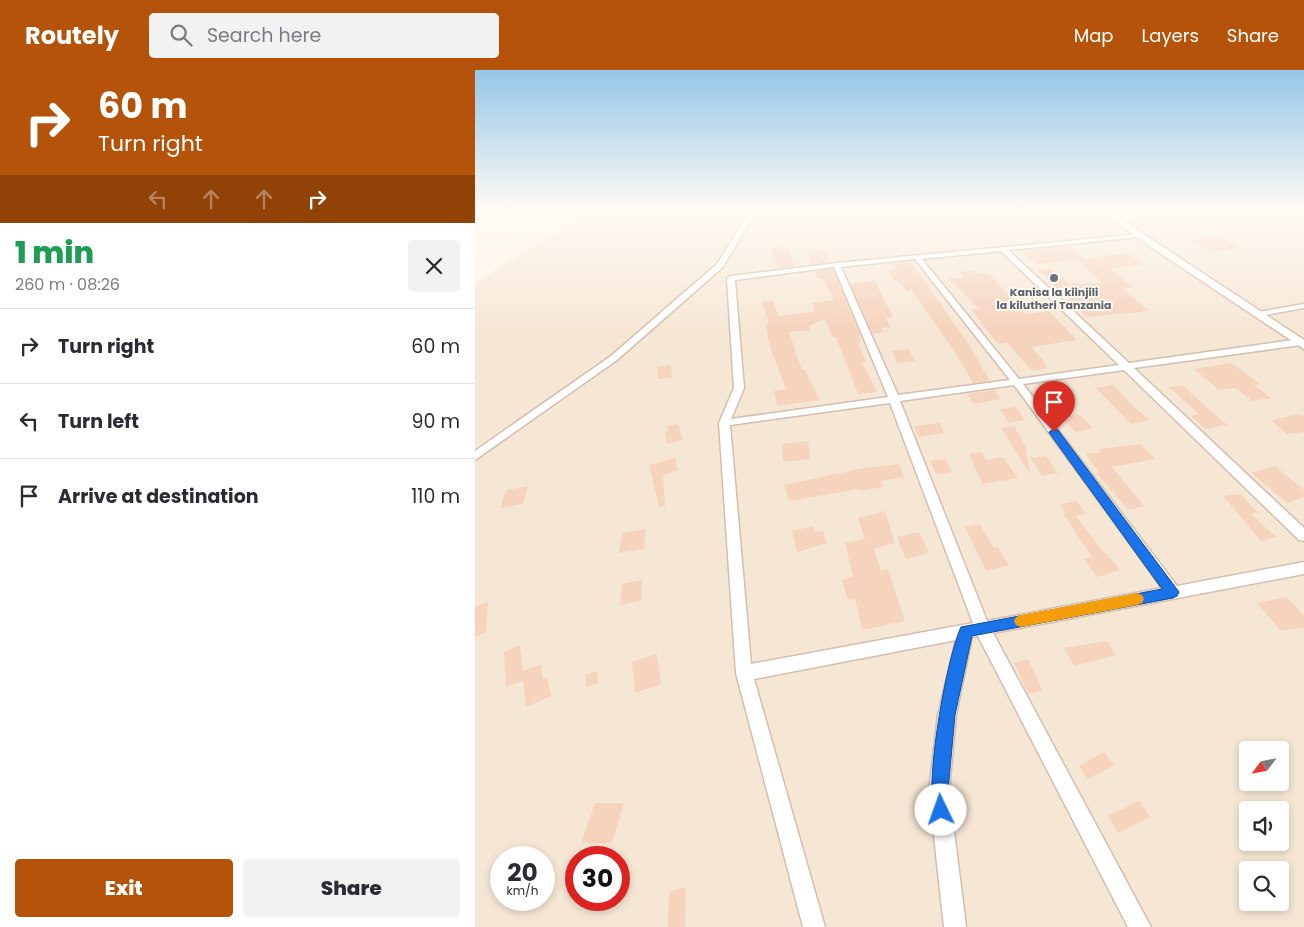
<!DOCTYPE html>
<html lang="en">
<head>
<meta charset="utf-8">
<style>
  body { margin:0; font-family:Poppins,sans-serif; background:#f2f2f3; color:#2b2b33; height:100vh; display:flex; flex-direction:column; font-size:19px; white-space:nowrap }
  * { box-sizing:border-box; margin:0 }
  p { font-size:16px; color:#7c7c81 }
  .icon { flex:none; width:28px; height:28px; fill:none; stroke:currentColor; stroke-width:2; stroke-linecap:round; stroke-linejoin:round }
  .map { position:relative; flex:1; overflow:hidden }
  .drawer { display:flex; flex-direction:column; background:#fff; width:475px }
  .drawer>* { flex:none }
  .top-card { background:#b45309; color:#fff; overflow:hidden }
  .needle { width:32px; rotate:238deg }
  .controls { position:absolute; left:764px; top:671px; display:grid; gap:10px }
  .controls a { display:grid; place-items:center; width:50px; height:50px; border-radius:5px; background:#fff; box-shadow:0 2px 8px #0003; font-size:25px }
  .speed { position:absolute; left:15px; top:776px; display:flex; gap:10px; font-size:25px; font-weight:700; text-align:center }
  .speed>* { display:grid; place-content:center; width:65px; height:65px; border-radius:50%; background:#fff; box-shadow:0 2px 8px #0003; line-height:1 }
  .speed small { font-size:12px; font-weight:400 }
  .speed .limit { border:8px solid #d22; background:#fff; color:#111 }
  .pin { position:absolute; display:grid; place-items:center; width:42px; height:42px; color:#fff; margin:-51px -21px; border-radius:50% 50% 50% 0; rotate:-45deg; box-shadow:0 0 5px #0007 }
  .pin .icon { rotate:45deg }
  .me { position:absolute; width:55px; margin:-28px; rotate:357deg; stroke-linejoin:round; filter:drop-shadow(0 0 4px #0008) }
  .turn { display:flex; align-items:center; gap:18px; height:105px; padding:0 15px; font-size:22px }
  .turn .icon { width:65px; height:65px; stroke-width:2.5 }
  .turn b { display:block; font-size:35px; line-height:42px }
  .lanes { display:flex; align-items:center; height:48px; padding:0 15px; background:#0003; justify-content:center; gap:25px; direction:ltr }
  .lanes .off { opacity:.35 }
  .round { display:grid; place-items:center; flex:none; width:52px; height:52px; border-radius:5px; background:#f2f2f3 }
  .overview { display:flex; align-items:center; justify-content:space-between; height:85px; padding:0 15px }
  h1 { font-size:30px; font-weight:800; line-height:38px; color:#1e9e55 }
  .action { display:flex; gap:10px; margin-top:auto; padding:10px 15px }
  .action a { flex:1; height:58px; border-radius:5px; background:#b45309; color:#fff; font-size:20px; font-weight:800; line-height:58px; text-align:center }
  .action a+a { background:#f2f2f3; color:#2b2b33 }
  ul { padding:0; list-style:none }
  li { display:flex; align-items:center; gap:15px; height:75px; padding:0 15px; border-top:1px solid #e1e1e2 }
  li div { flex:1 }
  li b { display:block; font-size:19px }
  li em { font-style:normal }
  header { display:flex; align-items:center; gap:30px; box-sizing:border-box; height:70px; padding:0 25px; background:#b45309; color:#fff }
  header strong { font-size:24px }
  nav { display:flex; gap:28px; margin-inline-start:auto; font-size:18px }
  .search { width:350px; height:45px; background:#f2f2f3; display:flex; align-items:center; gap:12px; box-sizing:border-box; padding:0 18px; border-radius:5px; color:#7c7c81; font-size:19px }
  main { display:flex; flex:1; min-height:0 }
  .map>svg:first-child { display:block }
  .residential { fill:#f6e7d5; fill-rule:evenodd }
  .building { fill:#f5d3bd }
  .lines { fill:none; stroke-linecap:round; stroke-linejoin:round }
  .street-casing { stroke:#d3beaf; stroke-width:3 }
  .secondary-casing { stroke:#d7beab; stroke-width:3 }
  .street { fill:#fff; fill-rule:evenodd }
  .secondary { fill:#fff; fill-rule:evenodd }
  .route { fill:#1a73e8; stroke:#114b97 }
  .slow { fill:#f59e0b }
  .worship-dot { fill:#6b7280; stroke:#fff9ef; stroke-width:2 }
  .labels { text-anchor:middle; stroke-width:4; stroke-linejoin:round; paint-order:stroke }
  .far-worship-label { font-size:11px; font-weight:bold; fill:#5b616d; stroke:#fff9ef }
</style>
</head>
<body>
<header>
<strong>Routely</strong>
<div class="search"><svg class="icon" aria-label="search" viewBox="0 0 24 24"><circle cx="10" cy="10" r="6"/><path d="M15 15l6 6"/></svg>Search here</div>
<nav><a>Map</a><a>Layers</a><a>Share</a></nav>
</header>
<main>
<section class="drawer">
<div class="top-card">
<div class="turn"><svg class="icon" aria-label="right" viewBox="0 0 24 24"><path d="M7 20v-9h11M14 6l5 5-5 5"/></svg><div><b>60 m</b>Turn right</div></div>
<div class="lanes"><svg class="icon off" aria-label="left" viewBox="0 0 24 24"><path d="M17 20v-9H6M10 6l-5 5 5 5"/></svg><svg class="icon off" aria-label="ahead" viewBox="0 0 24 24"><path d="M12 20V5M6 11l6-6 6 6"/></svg><svg class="icon off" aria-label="ahead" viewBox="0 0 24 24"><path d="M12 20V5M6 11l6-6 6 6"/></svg><svg class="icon" aria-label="right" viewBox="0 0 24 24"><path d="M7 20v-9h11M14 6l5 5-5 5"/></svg></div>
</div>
<div class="overview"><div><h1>1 min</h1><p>260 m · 08:26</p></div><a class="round"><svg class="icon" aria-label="close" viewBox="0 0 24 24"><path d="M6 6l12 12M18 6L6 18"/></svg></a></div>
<ul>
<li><svg class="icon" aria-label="right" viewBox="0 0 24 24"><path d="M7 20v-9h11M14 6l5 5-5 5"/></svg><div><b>Turn right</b></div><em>60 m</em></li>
<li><svg class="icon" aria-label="left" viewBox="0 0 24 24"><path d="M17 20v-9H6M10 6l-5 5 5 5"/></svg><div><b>Turn left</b></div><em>90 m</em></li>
<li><svg class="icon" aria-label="arrive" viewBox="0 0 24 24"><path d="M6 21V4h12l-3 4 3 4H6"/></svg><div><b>Arrive at destination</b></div><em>110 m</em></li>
</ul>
<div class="action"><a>Exit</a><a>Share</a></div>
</section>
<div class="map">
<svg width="829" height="857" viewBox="0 0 829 857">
  <rect width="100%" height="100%" fill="#fef5e7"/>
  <path class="residential" d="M115,140H829V857H0V213ZM772,680H805V712H772ZM772,740H805V772H772ZM26,788H69V830H26ZM101,788H144V830H101ZM772,800H805V832H772Z"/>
  <path class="building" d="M741,166L766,178L737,182L714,171Z
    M595,176L610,189L651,183L670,194L635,199L658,217L647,219L675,241L612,247L563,200L577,199L594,214L628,213L602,190L606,189L561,194L546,181Z
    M308,177L309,179H314L319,196L303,198L295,178Z
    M350,180L355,192L337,194L332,182Z
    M436,192L492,272L515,311L498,313L482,285L436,219L432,222L423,211H419L413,200L422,199L419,194Z
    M358,199L385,265H383L386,273L383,274L391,291L387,292L402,322L383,324L361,267H357L350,249L334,256L335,260L314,262L327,300H330L345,330L302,336L299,321L311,319L294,274L291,253H294L287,232L298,231L303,246L340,242L337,233L359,230L348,209H343L340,201Z
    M499,201L501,204L513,203L551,244L574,241L602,270L556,277L571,293H568L572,298L559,301L554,298L533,273L523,274L496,239H504L474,209L488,207L484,202Z
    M400,211L418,247L411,248L415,257L406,258L408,262L398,264L375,214Z
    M434,279L440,291L422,293L417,281Z
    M756,293L785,314L779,315L796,328L777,331L761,318L744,320L719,299Z
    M196,295L197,308L183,309L182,297Z
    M638,315L660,338L675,350L656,354L621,318Z
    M708,316L737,342L752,355L730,359L716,346L724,344L694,317Z
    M520,320L525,329L499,334L492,324Z
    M541,337L550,350L534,353L525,339Z
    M604,344L618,358L600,362L587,347Z
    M825,344L829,347V362L812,364L796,350Z
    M465,353L469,363L443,367L439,356Z
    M203,354L208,370L192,374L190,362L193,361L192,356Z
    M539,356L550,375L555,404L526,358Z
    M333,371L335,389L308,392L307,374Z
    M666,374L680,389L637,397L669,436L654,440L622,404H625L611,384L626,382L624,379Z
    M507,382L511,390L528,387L543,408L507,414L494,384Z
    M571,386L583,403L567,406L555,388Z
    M200,388L203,400L188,405L190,436L184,437L174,395Z
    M471,389L477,402L461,404L455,391Z
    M424,394L429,407L406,411L408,417L384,421V419L314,431L309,415L389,398Z
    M800,396L829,420V427L812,433L776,403Z
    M53,416L48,434L25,438L31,420Z
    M766,424L783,443L776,444L801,467L786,471L748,426Z
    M602,431L611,444L601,446L629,483H631L645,500L622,507L609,489L617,487L588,444L591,443L585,434Z
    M410,441L420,473L399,479L406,501L413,499L430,551L387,560L380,528L373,530L367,510L378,507L370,473L390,469L383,448Z
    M505,454L519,478L523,477L534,495L511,501L490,457Z
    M338,456L340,462L348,461L352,473L322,482L317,461Z
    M171,459L169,479L144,483L147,463Z
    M444,462L454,483L431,489L422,467Z
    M167,510L166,531L145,535L147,514Z
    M812,527L829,546V557L806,561L782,533Z
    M13,532L11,562L0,567V537Z
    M632,571L641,585L599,596L589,578Z
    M45,575L48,601L66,594L68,609L72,607L76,626L51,637L48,611L31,617L29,582Z
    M182,584L186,614L160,623L157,592Z
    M553,589L567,620L553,624L539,593Z
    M122,601L123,613L111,617L110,605Z
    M629,682L639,695L613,709L604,696Z
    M664,731L675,747L643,763L633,746Z
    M120,733H149L137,773H106Z
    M211,817L210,857H193L194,822Z"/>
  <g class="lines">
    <defs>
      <path id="street" d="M276,140H282L248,197L142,290L0,390V381L136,286L242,194Z
        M666,164L667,165L664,167L533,180L654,293L825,269L829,271L825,275L659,298L829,458V471L824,470L649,300L548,314L702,516L829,492V504L518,563L676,857H653L503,566L497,567L481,645L474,721L491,857H469L454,721L463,645L481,570L279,609L350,857H328L261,603L244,353L259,318L252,208L256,206L362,193ZM526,181L644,295L544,309L447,189ZM440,189L535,310L423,325L366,197ZM359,197L413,327L256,349L269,318L260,210ZM539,315L540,316L687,518L512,551L425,331ZM415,333L498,553L276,594L255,355Z
        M829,234V238L784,246L780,244L784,242Z"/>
      <path id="secondary" d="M627,140H635L667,163L829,270V279L661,167Z"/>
    </defs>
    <use href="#street" class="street-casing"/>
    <use href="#secondary" class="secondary-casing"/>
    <use href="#street" class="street"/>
    <use href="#secondary" class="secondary"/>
  </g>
  <linearGradient id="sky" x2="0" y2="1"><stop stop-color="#95c7e8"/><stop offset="0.54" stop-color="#fffaf4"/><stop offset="1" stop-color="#fffaf4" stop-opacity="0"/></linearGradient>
  <rect width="829" height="260" fill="url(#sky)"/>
  <path class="route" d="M579,359L583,360L704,522L702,526L698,528L497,566L480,645L473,721L475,740L473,747L466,749L460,747C448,718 472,586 486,557L687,519L575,364L574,362Z"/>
  <path class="slow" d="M662,523L667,525L669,529L667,533L662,535L546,557L541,555L539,551L541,547L546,545Z"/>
  <circle class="worship-dot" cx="579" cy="208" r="5"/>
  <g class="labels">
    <g class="far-worship-label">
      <text x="579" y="226">Kanisa la kiinjili<tspan x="579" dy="13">la kilutheri Tanzania</tspan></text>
    </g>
  </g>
</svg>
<div class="controls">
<a><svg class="needle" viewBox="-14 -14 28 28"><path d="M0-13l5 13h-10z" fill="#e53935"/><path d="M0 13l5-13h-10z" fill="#7c7c81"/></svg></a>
<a><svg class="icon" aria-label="sound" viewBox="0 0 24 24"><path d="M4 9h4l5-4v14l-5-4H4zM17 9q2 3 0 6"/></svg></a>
<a><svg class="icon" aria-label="search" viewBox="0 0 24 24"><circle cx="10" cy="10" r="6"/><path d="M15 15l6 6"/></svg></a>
</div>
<div class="speed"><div>20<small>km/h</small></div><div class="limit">30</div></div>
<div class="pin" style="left:579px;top:362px;background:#d93025"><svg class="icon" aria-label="arrive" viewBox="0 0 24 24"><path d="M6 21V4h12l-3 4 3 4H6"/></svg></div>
<svg class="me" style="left:466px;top:740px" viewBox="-20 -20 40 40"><circle r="19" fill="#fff"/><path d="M0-13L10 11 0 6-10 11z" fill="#1a73e8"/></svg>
</div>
</main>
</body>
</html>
